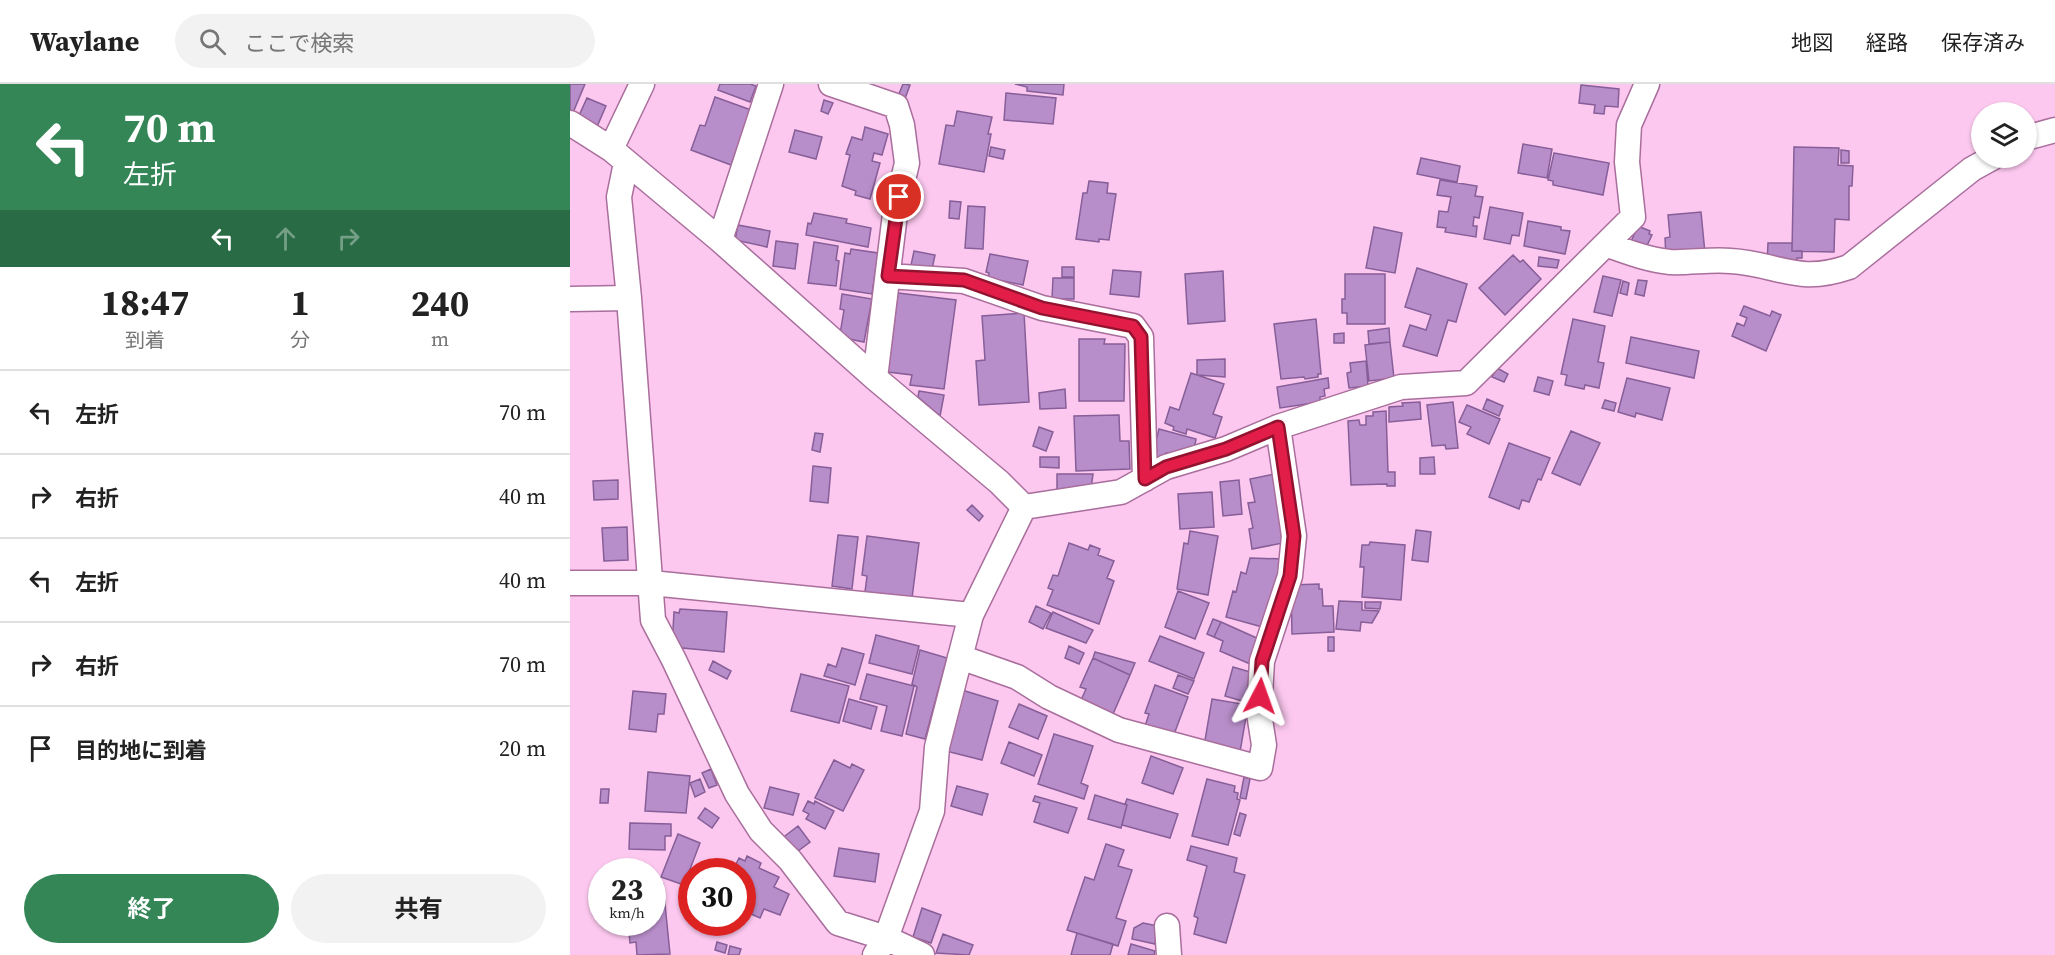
<!DOCTYPE html>
<html lang="ja">
<head>
<meta charset="utf-8">
<style>
  body { margin:0; font-family:"Source Serif 4","Noto Sans JP",serif; background:#f2f2f2; color:#222; height:100vh; display:flex; flex-direction:column; font-size:22px; white-space:nowrap }
  * { box-sizing:border-box; margin:0 }
  p { font-size:20px; color:#767676 }
  .icon { flex:none; width:33px; height:33px; fill:none; stroke:currentColor; stroke-width:2; stroke-linecap:round; stroke-linejoin:round }
  .map { position:relative; flex:1; overflow:hidden }
  .side { display:flex; flex-direction:column; background:#fff; width:570px }
  .side>* { flex:none }
  .hud { background:#348657; color:#fff; overflow:hidden }
  .controls { position:absolute; left:1401px; top:18px; display:grid; gap:12px }
  .controls a { display:grid; place-items:center; width:66px; height:66px; border-radius:50%; background:#fff; box-shadow:0 2px 4px #0004; font-size:30px }
  .speed { position:absolute; left:18px; top:774px; display:flex; gap:12px; font-size:30px; font-weight:700; text-align:center }
  .speed>* { display:grid; place-content:center; width:78px; height:78px; border-radius:50%; background:#fff; box-shadow:0 2px 4px #0004; line-height:1 }
  .speed small { font-size:15px; font-weight:400 }
  .speed .limit { border:9px solid #d22; background:#fff; color:#111 }
  .pin { position:absolute; display:grid; place-items:center; width:51px; height:51px; color:#fff; margin:-26px; border:3px solid #fff; border-radius:50%; box-shadow:0 2px 6px #0007 }
  .me { position:absolute; width:66px; margin:-33px; rotate:4deg; stroke-linejoin:round; filter:drop-shadow(0 0 4px #0008) }
  .turn { display:flex; align-items:center; gap:21px; height:126px; padding:0 24px; font-size:27px }
  .turn .icon { width:78px; height:78px; stroke-width:2.5 }
  .turn b { display:block; font-size:42px; line-height:51px }
  .lanes { display:flex; align-items:center; height:57px; padding:0 24px; background:#0003; justify-content:center; gap:30px; direction:ltr }
  .lanes .off { opacity:.35 }
  .eta { display:flex; justify-content:space-evenly; align-items:center; height:102px; text-align:center }
  .eta b { font-size:36px; font-weight:700; line-height:42px }
  .action { display:flex; gap:12px; margin-top:auto; padding:12px 24px }
  .action a { flex:1; height:69px; border-radius:36px; background:#348657; color:#fff; font-size:24px; font-weight:700; line-height:69px; text-align:center }
  .action a+a { background:#f2f2f2; color:#222 }
  ul { padding:0; list-style:none }
  li { display:flex; align-items:center; gap:18px; height:84px; padding:0 24px; border-top:2px solid #e0e0e0 }
  li div { flex:1 }
  li b { display:block; font-size:22px }
  li em { font-style:normal }
  header { display:flex; align-items:center; gap:36px; box-sizing:border-box; height:84px; padding:0 30px; background:#fff; border-bottom:2px solid #e0e0e0 }
  header strong { font-size:28px }
  nav { display:flex; gap:33px; margin-inline-start:auto; font-size:21px }
  .search { width:420px; height:54px; background:#f2f2f2; display:flex; align-items:center; gap:15px; box-sizing:border-box; padding:0 21px; border-radius:33px; color:#767676; font-size:22px }
  main { display:flex; flex:1; min-height:0 }
  .map>svg:first-child { display:block }
  .building { fill:#b88eca; stroke:#865e98; stroke-width:1.5 }
  .lines { fill:none; stroke-linecap:round; stroke-linejoin:round }
  .street-casing { stroke:#a96e9c; stroke-width:27 }
  .street { stroke:#fff; stroke-width:24 }
  .route-casing { stroke:#92132f; stroke-width:15 }
  .route { stroke:#e11d48; stroke-width:10 }
</style>
</head>
<body>
<header>
<strong>Waylane</strong>
<div class="search"><svg class="icon" aria-label="search" viewBox="0 0 24 24"><circle cx="10" cy="10" r="6"/><path d="M15 15l6 6"/></svg>ここで検索</div>
<nav><a>地図</a><a>経路</a><a>保存済み</a></nav>
</header>
<main>
<section class="side">
<div class="hud">
<div class="turn"><svg class="icon" aria-label="left" viewBox="0 0 24 24"><path d="M17 20v-9H6M10 6l-5 5 5 5"/></svg><div><b>70 m</b>左折</div></div>
<div class="lanes"><svg class="icon" aria-label="left" viewBox="0 0 24 24"><path d="M17 20v-9H6M10 6l-5 5 5 5"/></svg><svg class="icon off" aria-label="ahead" viewBox="0 0 24 24"><path d="M12 20V5M6 11l6-6 6 6"/></svg><svg class="icon off" aria-label="right" viewBox="0 0 24 24"><path d="M7 20v-9h11M14 6l5 5-5 5"/></svg></div>
</div>
<div class="eta">
<div><b>18:47</b><p>到着</p></div>
<div><b>1</b><p>分</p></div>
<div><b>240</b><p>m</p></div>
</div>
<ul>
<li><svg class="icon" aria-label="left" viewBox="0 0 24 24"><path d="M17 20v-9H6M10 6l-5 5 5 5"/></svg><div><b>左折</b></div><em>70 m</em></li>
<li><svg class="icon" aria-label="right" viewBox="0 0 24 24"><path d="M7 20v-9h11M14 6l5 5-5 5"/></svg><div><b>右折</b></div><em>40 m</em></li>
<li><svg class="icon" aria-label="left" viewBox="0 0 24 24"><path d="M17 20v-9H6M10 6l-5 5 5 5"/></svg><div><b>左折</b></div><em>40 m</em></li>
<li><svg class="icon" aria-label="right" viewBox="0 0 24 24"><path d="M7 20v-9h11M14 6l5 5-5 5"/></svg><div><b>右折</b></div><em>70 m</em></li>
<li><svg class="icon" aria-label="arrive" viewBox="0 0 24 24"><path d="M6 21V4h12l-3 4 3 4H6"/></svg><div><b>目的地に到着</b></div><em>20 m</em></li>
</ul>
<div class="action"><a>終了</a><a>共有</a></div>
</section>
<div class="map">
<svg width="1485" height="871" viewBox="0 0 1485 871">
  <rect width="100%" height="100%" fill="#fcc8ef"/>
  <path class="building" d="M0,0H15L2,31H0Z
    M150,0H180L186,2L180,18L148,6Z
    M333,0L340,1L333,20L326,17Z
    M445,0H494L493,11L457,7V3Z
    M1011,1L1049,5L1048,23L1035,22L1034,30L1024,29L1025,21L1009,19Z
    M436,9L486,14L483,40L434,36Z
    M145,13L181,26L161,81L121,66L130,41L135,42Z
    M17,14L36,22L26,45L7,36Z
    M254,16L263,19L258,30L251,27Z
    M387,27L422,33L418,50H421L414,88L369,80L376,41L384,42Z
    M295,43L318,50L312,71L304,69L302,77L310,79L300,115L285,111L286,107L272,102L280,71L276,70L282,53L292,56Z
    M225,46L252,53L246,75L219,68Z
    M953,60L982,65L977,94L948,89Z
    M421,63L435,66L433,75L419,72Z
    M1224,63L1269,64L1268,81L1283,82L1282,102H1279V136L1265,135L1264,168L1222,167Z
    M1271,66L1279,67V79H1271Z
    M984,69L1039,79L1033,111L983,101V97L978,96Z
    M851,74L890,82L887,98L847,90Z
    M870,96L907,102L905,112L913,113L909,134L904,133L903,142H907L906,153L875,148L876,144L867,143L869,127L878,128L881,113L867,111Z
    M519,97L538,99L537,109L546,110L539,156L529,155V158L506,155L513,109H517Z
    M380,117L391,118L389,135L379,134Z
    M398,122L415,123L413,165L395,164Z
    M920,123L953,129L949,152L942,151L940,160L914,155Z
    M1131,128L1135,169L1096,173L1095,154L1100,153L1098,131Z
    M244,129L277,135L276,139L301,144L298,163L236,151L238,139L241,140Z
    M958,137L991,143V146L1000,147L995,170L954,162Z
    M168,141L200,147L197,163L165,156Z
    M1068,142L1080,147L1079,150L1082,151L1073,170L1058,164Z
    M804,143L832,149L825,189L796,184Z
    M206,157L228,160L225,185L203,182Z
    M244,158L268,162L266,176L269,177L266,202L238,199Z
    M1198,159H1222V167H1232V174H1227V179H1197Z
    M281,165L308,169L302,210L270,205L275,169L280,170Z
    M344,167L365,171L361,190L340,186Z
    M420,170L458,177L453,201L418,194L419,189L416,188Z
    M943,171L950,178L953,176L971,195L935,231L909,204Z
    M969,173L989,176L987,184L968,182Z
    M492,183H504V193H492Z
    M847,184L897,200L886,238L878,236L867,272L833,262L840,241L856,246L861,231L835,223Z
    M543,186L571,188L569,213L540,210Z
    M653,187L655,237L618,240L615,190Z
    M775,190H815V240H777V229H772V215H775Z
    M1033,192L1051,196L1042,232L1024,228Z
    M483,194H504V215H482Z
    M1068,196L1077,197L1074,212L1065,210Z
    M1053,197L1059,199L1057,211L1050,209Z
    M328,209L386,216L374,305L340,301L342,291L318,288Z
    M272,210L302,215L294,258L274,254L270,250L274,226L270,225Z
    M1174,222L1200,232L1202,227L1211,231L1196,267L1162,252L1167,239L1174,242L1177,234L1170,231Z
    M454,229L459,318L409,321L406,277L415,276L412,232Z
    M746,235L751,290H748V293L735,295L734,293L711,295L704,240Z
    M1003,235L1035,242L1028,278L1034,279L1029,304L1015,301L1014,305L995,301L997,291L991,290Z
    M819,244L820,258L799,260L798,247Z
    M774,249V259H764V250Z
    M1061,253L1129,267L1124,294L1056,279Z
    M509,255H535L534,260H555L554,317H509Z
    M820,258L824,294L799,297L795,261Z
    M655,275V293L627,291V276Z
    M796,277L798,302L779,304L777,289L781,288L780,279Z
    M927,284L938,290L934,298L922,293Z
    M621,289L654,300L643,330L652,333L645,354L617,345L616,350L603,346L604,343L595,339L600,323L609,326Z
    M968,293L983,297L979,311L964,307Z
    M758,294L759,304L754,305L755,312L750,313V318L710,324L707,303Z
    M1057,294L1100,304L1092,336L1066,329L1065,333L1048,328Z
    M495,305L496,324L470,325L469,309Z
    M349,307L374,311L370,332L348,313Z
    M917,315L933,322L929,332L913,325Z
    M1035,316L1046,319L1044,327L1032,324Z
    M850,318L851,335L819,338V323L833,322L832,319Z
    M883,318L888,364L876,365L875,361L862,362L857,321Z
    M897,321L930,335L919,360L897,350L901,343L889,338Z
    M816,327L818,388H825V402H817V400L781,401L778,337L789,336L790,341H796V332H803V328Z
    M549,331L550,357H559L560,385L506,387L504,332Z
    M469,343L483,348L476,367L463,362Z
    M589,345L626,355L624,366L612,373L596,369L594,377L585,374L587,366L584,365Z
    M1001,347L1030,359L1010,401L982,389Z
    M245,349L253,350L250,368L242,366Z
    M939,359L980,374L971,396L968,395L959,418L952,416L949,425L919,413Z
    M470,373H489V384L470,383Z
    M864,373L865,390H850V374Z
    M243,382L261,384L258,419L240,417Z
    M487,390H523L521,405H487Z
    M705,390L718,458L682,465L679,445L683,444L678,419L685,418L680,395Z
    M48,396V415L24,416L23,397Z
    M669,396L672,430L653,432L650,398Z
    M642,408L644,443L610,445L608,410Z
    M402,421L413,432L409,437L397,426Z
    M57,443L58,476L34,477L32,444Z
    M846,446L861,448L858,478L842,476Z
    M620,447L648,452L638,511L607,505L614,459L618,460Z
    M268,451L288,453L282,505L262,502Z
    M297,452L349,459L342,514L295,508L297,492L292,491Z
    M800,458L835,461L831,516L792,513L794,483H790L792,461H799Z
    M499,459L518,466L520,461L530,465L528,471L544,477L537,494L544,497L529,540L477,521L483,506L478,504L483,491L488,492Z
    M680,474L715,475L696,544L656,533L663,507L666,508L671,488L676,490Z
    M749,500V505H752L753,522H763L764,548L722,550L721,501Z
    M608,507L639,519L625,555L595,543Z
    M769,517L792,518V526L809,527L802,539L791,538L790,547L766,545Z
    M795,518H811L810,525L795,524Z
    M466,522L481,529L473,545L459,538Z
    M110,525L157,528L154,568L102,563L104,528L109,529Z
    M483,528L523,546L516,559L476,544Z
    M643,535L651,538L644,553L637,550Z
    M651,538L689,555L680,580L650,567L653,557L644,553Z
    M306,551L349,562L342,590L299,579Z
    M590,552L634,569L624,595L579,577Z
    M758,553H764V567H758Z
    M499,562L514,569L509,580L495,574Z
    M272,564L294,570L285,601L254,592L258,580L266,583Z
    M350,566L377,574L355,655L336,650L347,603L342,600Z
    M525,568L565,579L560,591L523,574Z
    M523,574L560,591L543,630L511,616L516,605L510,603Z
    M143,577L161,587L157,595L139,586Z
    M663,583L687,590L679,619L655,612Z
    M231,590L279,602L269,639L221,627Z
    M297,590L344,602L332,652L311,647L317,622L290,615Z
    M608,591L624,597L618,610L603,604Z
    M585,601L618,613L603,653L575,642L579,630L575,629Z
    M392,606L428,617L412,676L376,667Z
    M63,607L96,610L94,630H88L86,648L59,645Z
    M279,615L307,623L301,645L273,637Z
    M642,615L678,621L669,674L633,668Z
    M449,620L477,632L468,655L439,643Z
    M484,650L523,662L511,699L518,702L514,715L468,700Z
    M439,658L472,671L464,692L431,679Z
    M581,672L613,684L603,710L572,699Z
    M264,676L280,684L282,680L294,686L273,727L245,714Z
    M141,685L147,701L139,704L132,689Z
    M78,688L120,692L116,729L75,727Z
    M674,693L680,695L676,715L670,714Z
    M130,695L135,708L125,713L120,699Z
    M637,695L665,702L664,708L668,709L667,715L670,716L658,761L622,752Z
    M387,702L418,710L412,731L381,722Z
    M200,703L229,710L223,731L194,724Z
    M31,705H39L38,719H30Z
    M525,711L557,721L551,744L518,735Z
    M465,712L507,724L498,749L464,738L470,719L463,717Z
    M557,715L608,730L600,754L552,741L557,721L555,720Z
    M238,717L244,720L245,717L264,727L255,745L236,735L239,730L233,727Z
    M135,724L149,734L142,744L128,734Z
    M670,729L676,731L670,752L664,750Z
    M60,739L101,740V752H95V766L59,765Z
    M228,742L240,758L224,770L211,755Z
    M108,750L130,759L114,801L91,793Z
    M536,760L554,766L548,782L562,786L546,834L556,837L548,862L497,846L515,793L524,796Z
    M621,762L667,774L664,788L675,791L656,859L624,850L628,834L624,832L637,782L617,776Z
    M269,764L309,770L305,798L264,792Z
    M177,772L191,779L189,784L209,793L204,803L219,810L210,831L194,825L190,834L172,826V788H162L169,774L175,777Z
    M93,800L100,870L67,871L66,858L60,859L58,838H82V801Z
    M352,824L371,831L361,859L343,853Z
    M573,839L588,842L585,860L562,855L564,844Z
    M507,849L543,860L540,871H501Z
    M373,850L403,861L399,871L366,869Z
    M147,858L157,861L155,869L145,866Z
    M561,860L585,867L584,871H558Z
    M160,862L171,865L169,871H158Z"/>
  <g class="lines">
    <defs>
      <path id="street" d="M261,0L326,22L332,41L337,79L325,130L305,294
        M0,39L41,65L150,156L305,294L429,398L454,423
        M1456,54L1485,46
        M41,65L72,0
        M56,79L49,113L59,214L83,536L104,576L167,710L191,747L220,776L268,839L316,854L352,871
        M150,156L201,0
        M1038,161C1058,168 1078,176 1100,178C1120,179 1141,175 1161,177C1209,180 1227,201 1279,183L1402,85L1422,74
        M318,192L394,197L472,224L563,242L571,253L575,395
        M0,215L59,214
        M454,423L551,408L596,383L656,365L708,343L831,303L896,299L1063,133L1057,78L1059,41L1077,0
        M0,499H81L401,531
        M390,573L447,593L479,613L549,646L690,684L694,661L689,629L692,577L720,492L724,452L708,343
        M597,842L599,871
        M305,871L316,854L362,727L367,663L401,531L454,423"/>
    </defs>
    <use href="#street" class="street-casing"/>
    <use href="#street" class="street"/>
  </g>
  <g class="lines">
    <defs>
      <path id="route" d="M329,113L318,192L394,196L472,224L563,242L571,253L575,395L596,383L656,365L708,343L724,452L720,492L692,577L690,612"/>
    </defs>
    <use href="#route" class="route-casing"/>
    <use href="#route" class="route"/>
  </g>
</svg>
<div class="controls">
<a><svg class="icon" aria-label="layers" viewBox="0 0 24 24"><path d="M12 4l9 5-9 5-9-5zM3 14l9 5 9-5"/></svg></a>
</div>
<div class="speed"><div>23<small>km/h</small></div><div class="limit">30</div></div>
<div class="pin" style="left:329px;top:113px;background:#d93025"><svg class="icon" aria-label="arrive" viewBox="0 0 24 24"><path d="M6 21V4h12l-3 4 3 4H6"/></svg></div>
<svg class="me" style="left:690px;top:612px" viewBox="-20 -20 40 40"><path d="M0-17L14 15 0 8-14 15z" fill="#e11d48" stroke="#fff" stroke-width="4"/></svg>
</div>
</main>
</body>
</html>
